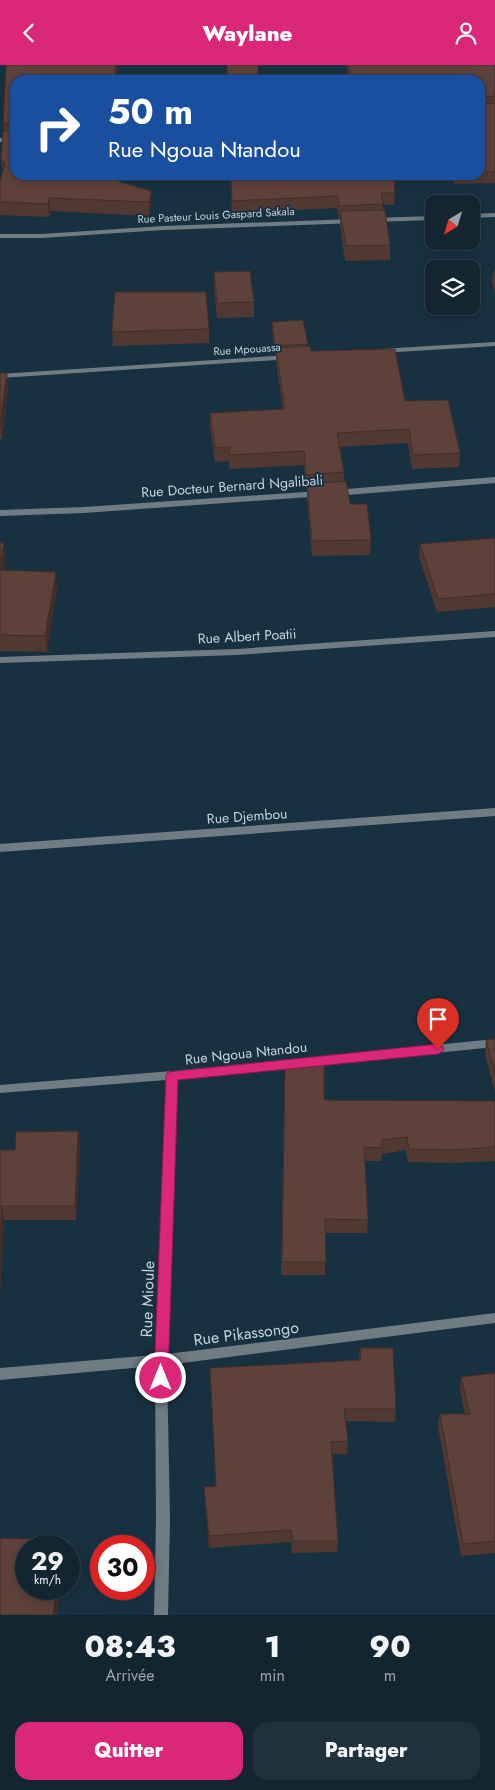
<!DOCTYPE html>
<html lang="fr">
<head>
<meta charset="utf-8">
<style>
  body { margin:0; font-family:Jost,sans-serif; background:#1f313d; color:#f1f3f6; height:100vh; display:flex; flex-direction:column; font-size:19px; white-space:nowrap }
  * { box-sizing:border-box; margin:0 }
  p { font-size:16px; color:#9ca5ab }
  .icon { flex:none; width:28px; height:28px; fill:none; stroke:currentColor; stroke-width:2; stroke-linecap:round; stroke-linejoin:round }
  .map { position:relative; height:1550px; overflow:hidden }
  .side { display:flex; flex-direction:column; background:#122531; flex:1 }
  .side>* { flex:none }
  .guide { position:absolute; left:10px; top:10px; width:475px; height:105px; border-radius:15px; box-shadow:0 2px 12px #0003,0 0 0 1px #31424d; background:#1a4fa0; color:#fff; overflow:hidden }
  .needle { width:32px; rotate:218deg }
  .fabs { position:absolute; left:425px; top:130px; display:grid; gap:10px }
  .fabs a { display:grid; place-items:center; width:55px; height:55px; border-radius:10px; background:#122531; box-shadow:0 2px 12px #0003,0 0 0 1px #31424d; font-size:25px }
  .speed { position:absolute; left:15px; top:1470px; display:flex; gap:10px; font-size:25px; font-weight:700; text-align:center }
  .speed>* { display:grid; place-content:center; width:65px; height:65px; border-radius:50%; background:#122531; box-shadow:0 2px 12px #0003,0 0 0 1px #31424d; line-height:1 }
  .speed small { font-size:12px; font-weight:400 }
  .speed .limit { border:8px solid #d22; background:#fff; color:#111 }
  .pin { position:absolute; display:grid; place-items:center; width:42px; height:42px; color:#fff; margin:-51px -21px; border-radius:50% 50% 50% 0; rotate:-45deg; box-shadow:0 0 5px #0007 }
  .pin .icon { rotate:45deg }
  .me { position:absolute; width:55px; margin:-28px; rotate:0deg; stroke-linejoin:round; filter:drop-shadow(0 0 4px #0008) }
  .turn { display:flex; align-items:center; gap:18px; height:105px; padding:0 15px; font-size:22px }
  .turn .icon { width:65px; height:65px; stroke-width:2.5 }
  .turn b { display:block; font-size:35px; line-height:42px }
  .eta { display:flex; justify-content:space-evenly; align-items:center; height:85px; text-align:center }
  .eta b { font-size:30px; font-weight:800; line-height:35px }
  .action { display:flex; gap:10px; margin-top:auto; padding:10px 15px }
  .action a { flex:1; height:58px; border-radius:15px; background:#db2777; color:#fff; font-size:20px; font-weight:800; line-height:58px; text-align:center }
  .action a+a { background:#1f313d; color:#f1f3f6 }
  header { display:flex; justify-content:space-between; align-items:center; height:65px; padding:0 15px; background:#db2777; color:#fff; font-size:22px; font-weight:800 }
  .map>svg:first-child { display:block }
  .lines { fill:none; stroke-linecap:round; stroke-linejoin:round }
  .street { fill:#707c84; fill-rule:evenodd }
  .wall { fill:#513832 }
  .shaded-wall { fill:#422e29 }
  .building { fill:#5e413a; stroke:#422e29 }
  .route { fill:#db2777; stroke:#8e194d }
  .labels { text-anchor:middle; stroke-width:4; stroke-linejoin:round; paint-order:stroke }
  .far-street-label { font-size:11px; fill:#c5d3dd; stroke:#183141 }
  .street-label { font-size:14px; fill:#c5d3dd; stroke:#183141 }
  .near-street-label { font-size:16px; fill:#c5d3dd; stroke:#183141 }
</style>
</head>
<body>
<header><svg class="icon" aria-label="back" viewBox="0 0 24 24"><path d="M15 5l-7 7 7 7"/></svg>Waylane<svg class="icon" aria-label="person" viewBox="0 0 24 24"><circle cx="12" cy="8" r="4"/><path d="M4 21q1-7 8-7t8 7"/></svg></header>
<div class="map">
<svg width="495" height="1550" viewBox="0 0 495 1550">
  <rect width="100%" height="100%" fill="#183141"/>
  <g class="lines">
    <path class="street" d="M0,73H15V77H0Z
      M495,148V152L471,153V149Z
      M434,151V155L372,157L368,155L372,153Z
      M353,154L357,156L356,158L163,165L42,173H0V169H42L163,161Z
      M495,277V281L381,288L377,286L381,284Z
      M289,290L293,292L292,294L0,313V309Z
      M495,412V418L334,431L330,428L334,425Z
      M320,426L323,427V431L84,448L0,451V445L84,442Z
      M495,566V572L237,590L0,598V592L237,584Z
      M495,743V751L0,787V779Z
      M495,974V982L177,1014L167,1289L495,1248V1258L167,1300L170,1455L168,1550H154L156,1455L155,1301L0,1315V1303L155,1290L166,1015L0,1028V1020L172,1006Z"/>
  </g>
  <path class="wall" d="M6,0H118L116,15H15V110L151,126V139L149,151L50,146L49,152L0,150V116L3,107L1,95L4,66L3,58Z
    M346,0H495V118L454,119L452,113L394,110L395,128L394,140H383V145L390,180V195L345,196L340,160V153H339L337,143L232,148L230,110H480V15H349Z
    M494,205H495V228L492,217Z
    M214,207L254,237V252L217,253L214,221Z
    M272,257L308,279V281L311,286L405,336L460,388L459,402L412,404L408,378L340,382L344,407V416L350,439L371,475L370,490L312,491L307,434V424H306L304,400L229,404V396L215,397L210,362V348L283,344L276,297V289H275L272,265Z
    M209,264V278L113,281L112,267Z
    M0,308L8,323L2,374H0Z
    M495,473V542L437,547L419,492L420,479Z
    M0,478H4L5,494L3,505L57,523L47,587L0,586Z
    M495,974V1027L485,989L486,975Z
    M285,998L324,1035L495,1036V1096L454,1098L408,1097L406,1085L382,1089L381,1096H365L368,1155L367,1168H325V1210H281Z
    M78,1066L80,1081L76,1155H4L0,1230V1085H15Z
    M360,1283L396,1344L395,1357L345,1356L348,1376L347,1389H332L338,1476L337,1487L292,1488L291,1477L209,1483L204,1422L216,1421L210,1303L359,1295Z
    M495,1308V1488L461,1491L438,1361L440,1349H465L460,1325L461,1312Z"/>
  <path class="shaded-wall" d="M116,0H118L116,15H114Z
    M151,126V139L149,151V137Z
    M49,133L50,146L49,152L48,139Z
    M7,308L8,323L2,374L0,359Z
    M4,478L5,494L1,522L0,499Z
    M56,507L57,523L47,587L45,571Z
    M78,1066L80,1081L76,1155L75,1141Z
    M2,1141L4,1155L0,1230V1180Z
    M56,1524H60L57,1550H53Z"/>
  <path class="building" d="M6,0H116L114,15H15V59L3,58Z
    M227,0H258V15H227Z
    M348,0H495V31L480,32V15H351Z
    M480,38L481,39L495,38V107H480Z
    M15,65V110H98L151,126L149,137L49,133L48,139L0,137V116L5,98L1,95L3,66H14Z
    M231,110H394L395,128H381L383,139L339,141L338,131L232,136Z
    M385,145L390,180L346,181L340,146Z
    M250,206L254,237L217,238L214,207Z
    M115,227H206L209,264L112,267Z
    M303,255L308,279L275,281L272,257Z
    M310,281L311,286L395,284L405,336L448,335L460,388L413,390L409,364L337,368L344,407L306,410L304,386L229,390L230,382L215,383L210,348L285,344L276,283Z
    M0,308H7L0,359Z
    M346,416L350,439H367L371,475L312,476L307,419Z
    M495,473V529L438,534L420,479Z
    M0,478H4L0,499Z
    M0,505L56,507L45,571L0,570Z
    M495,974V1007L486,975Z
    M324,997V1035L495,1036V1082L455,1085L409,1084L407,1072L382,1075V1083L364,1082L368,1155L325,1154L326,1197H282L285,998Z
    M78,1066L75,1141H2L0,1180V1085H15L16,1067Z
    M360,1283H393L396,1344H344L348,1376L331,1377L338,1476H293L291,1465L209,1471L204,1422L216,1421L210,1303L361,1295Z
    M495,1308V1476L463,1479L440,1349H470L461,1312Z
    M0,1473L61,1475L60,1481H26V1524H56L53,1550H0Z"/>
  <path class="route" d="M438,979L442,981L444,984L442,987L438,989L178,1015L168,1313L166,1317L161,1319L156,1317L154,1313L166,1010L168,1007Z"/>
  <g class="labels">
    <g class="far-street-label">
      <text transform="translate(216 150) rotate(-3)" y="4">Rue Pasteur Louis Gaspard Sakala</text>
      <text transform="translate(247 284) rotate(-4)" y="4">Rue Mpouassa</text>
    </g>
    <g class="street-label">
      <text transform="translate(232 421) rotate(-4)" y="5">Rue Docteur Bernard Ngalibali</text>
      <text transform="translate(247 571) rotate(-3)" y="5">Rue Albert Poatii</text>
      <text transform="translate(247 751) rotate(-4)" y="5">Rue Djembou</text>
      <text transform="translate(246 988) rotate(-6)" y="5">Rue Ngoua Ntandou</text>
    </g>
    <g class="near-street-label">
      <text transform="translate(147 1234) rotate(-88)" y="6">Rue Mioule</text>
      <text transform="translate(246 1268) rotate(-7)" y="6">Rue Pikassongo</text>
    </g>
  </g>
</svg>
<div class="fabs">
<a><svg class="needle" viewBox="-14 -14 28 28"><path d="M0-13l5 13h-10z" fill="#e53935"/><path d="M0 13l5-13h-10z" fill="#9ca5ab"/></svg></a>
<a><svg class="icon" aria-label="layers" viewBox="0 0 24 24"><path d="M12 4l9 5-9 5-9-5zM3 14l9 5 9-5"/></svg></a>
</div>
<div class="speed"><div>29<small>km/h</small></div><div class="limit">30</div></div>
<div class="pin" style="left:438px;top:984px;background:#d93025"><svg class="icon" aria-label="arrive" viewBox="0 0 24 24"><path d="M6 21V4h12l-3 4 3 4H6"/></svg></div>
<svg class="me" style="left:161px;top:1313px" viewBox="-20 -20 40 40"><circle r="17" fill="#db2777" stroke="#fff" stroke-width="3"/><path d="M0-11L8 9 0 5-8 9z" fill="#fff"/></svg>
<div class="guide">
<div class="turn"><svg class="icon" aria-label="right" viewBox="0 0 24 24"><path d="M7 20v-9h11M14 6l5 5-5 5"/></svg><div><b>50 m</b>Rue Ngoua Ntandou</div></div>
</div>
</div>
<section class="side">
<div class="eta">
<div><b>08:43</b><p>Arrivée</p></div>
<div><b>1</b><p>min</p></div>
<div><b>90</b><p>m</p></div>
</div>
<div class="action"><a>Quitter</a><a>Partager</a></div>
</section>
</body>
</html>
